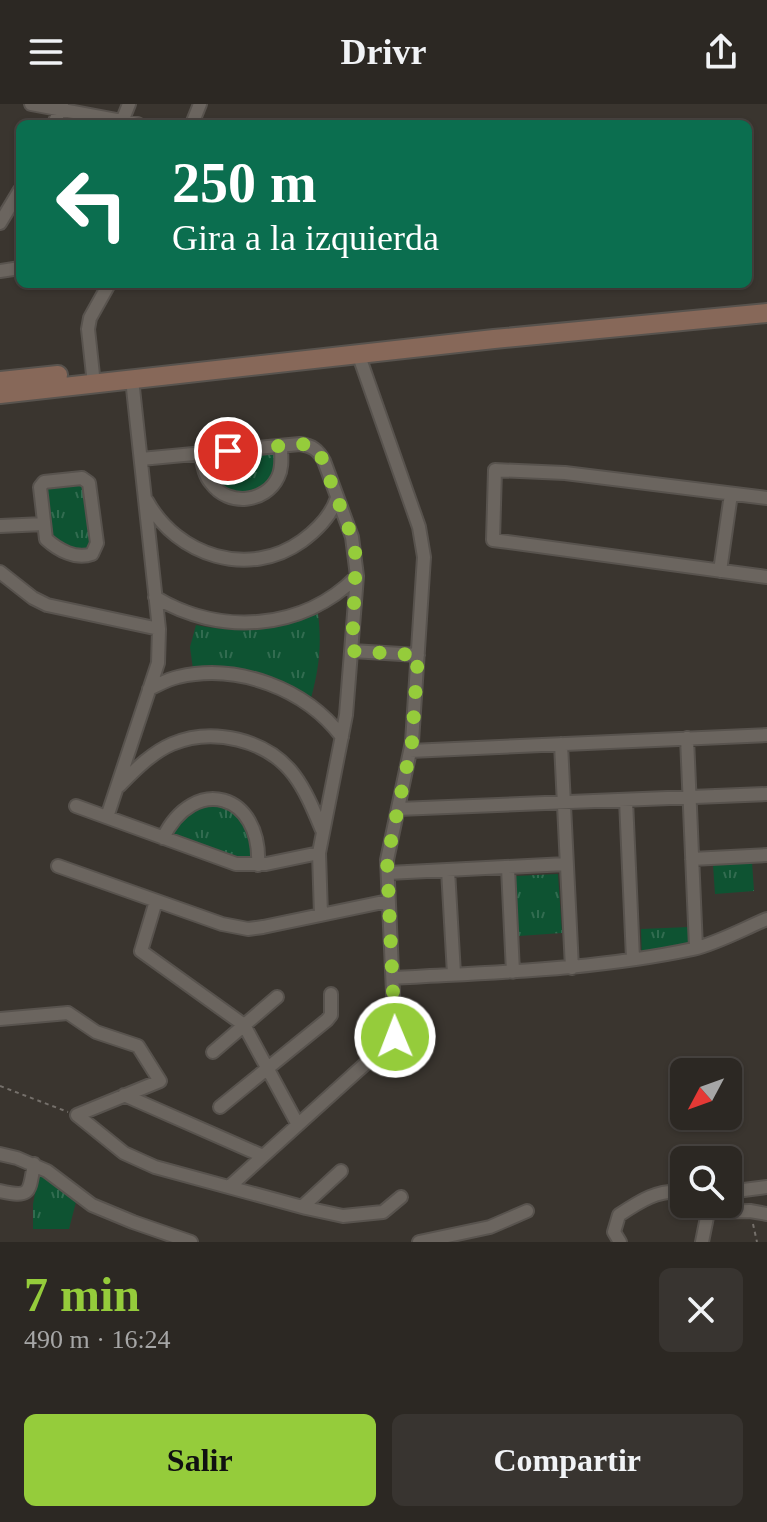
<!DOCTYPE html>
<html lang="es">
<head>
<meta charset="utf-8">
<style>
  body { margin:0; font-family:"Times New Roman",serif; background:#383430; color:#f1f3f6; height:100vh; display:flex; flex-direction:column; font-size:30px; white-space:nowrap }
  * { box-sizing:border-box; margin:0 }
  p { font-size:26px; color:#a6a6a6 }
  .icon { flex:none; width:44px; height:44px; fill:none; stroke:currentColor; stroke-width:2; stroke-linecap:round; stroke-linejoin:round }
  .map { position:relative; height:1138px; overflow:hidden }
  .side { display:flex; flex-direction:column; background:#2c2823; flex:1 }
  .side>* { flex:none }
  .banner { position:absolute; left:16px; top:16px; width:736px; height:168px; border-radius:12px; box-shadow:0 2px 6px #0004,0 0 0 2px #484441; background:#0b6e4f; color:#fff; overflow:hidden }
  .needle { width:52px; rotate:229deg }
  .controls { position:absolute; left:670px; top:954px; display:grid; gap:16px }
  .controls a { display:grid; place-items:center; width:72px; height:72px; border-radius:12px; background:#2c2823; box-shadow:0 2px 6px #0004,0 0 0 2px #484441; font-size:40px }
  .pin { position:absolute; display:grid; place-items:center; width:68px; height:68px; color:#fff; margin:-34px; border:4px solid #fff; border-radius:50%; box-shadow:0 2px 8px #0007 }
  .me { position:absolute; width:88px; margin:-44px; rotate:359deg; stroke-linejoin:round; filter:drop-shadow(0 0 6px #0008) }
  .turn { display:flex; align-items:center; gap:28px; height:168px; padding:0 24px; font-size:36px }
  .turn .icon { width:104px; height:104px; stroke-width:2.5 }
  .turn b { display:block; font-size:56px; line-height:68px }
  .round { display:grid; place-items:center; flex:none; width:84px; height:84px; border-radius:12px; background:#383430 }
  .overview { display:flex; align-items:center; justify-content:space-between; height:136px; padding:0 24px }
  h1 { font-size:48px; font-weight:700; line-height:60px; color:#95cc3b }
  .cta { display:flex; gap:16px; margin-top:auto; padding:16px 24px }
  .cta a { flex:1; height:92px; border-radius:12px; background:#95cc3b; color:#111; font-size:32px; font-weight:700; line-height:92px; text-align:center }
  .cta a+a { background:#383430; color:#f1f3f6 }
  header { display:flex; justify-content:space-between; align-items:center; height:104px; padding:0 24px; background:#2c2823; font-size:36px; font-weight:700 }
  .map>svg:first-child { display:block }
  .park { fill:url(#park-tufts) }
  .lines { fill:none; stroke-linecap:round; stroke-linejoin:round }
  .street-casing { stroke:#58534e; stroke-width:16 }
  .secondary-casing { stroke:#58534e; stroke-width:22 }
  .path { stroke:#75706b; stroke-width:2; stroke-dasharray:4 4; stroke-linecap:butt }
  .street { stroke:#6b655f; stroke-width:12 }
  .secondary { stroke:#876859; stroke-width:18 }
  .route { stroke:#95cc3b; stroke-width:14; stroke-dasharray:0 25.2 }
</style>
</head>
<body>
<header><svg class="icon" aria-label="menu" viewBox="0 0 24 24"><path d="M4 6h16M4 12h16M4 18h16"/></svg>Drivr<svg class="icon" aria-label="share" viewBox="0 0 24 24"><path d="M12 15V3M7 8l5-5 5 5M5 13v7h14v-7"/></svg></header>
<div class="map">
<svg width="767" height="1138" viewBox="0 0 767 1138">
  <defs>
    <pattern id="park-tufts" width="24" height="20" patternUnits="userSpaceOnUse" patternTransform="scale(2)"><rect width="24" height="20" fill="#0e5332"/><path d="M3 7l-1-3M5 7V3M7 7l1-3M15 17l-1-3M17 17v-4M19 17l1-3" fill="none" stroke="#326c50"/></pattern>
  </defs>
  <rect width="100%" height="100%" fill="#3a352f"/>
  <path class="park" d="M277,349C278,400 216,405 208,355Z
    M85,378L92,443L84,449L61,441L50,433L44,383Z
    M318,510C322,540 319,565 311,594C270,567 241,564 193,565L190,543L196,521C245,530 271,527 318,510Z
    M214,701C239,707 257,727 250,754L232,753L173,731C182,712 193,704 214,701Z
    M752,758L754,787L715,790L713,761Z
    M558,770L562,829L519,832L515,772Z
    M689,823L691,848L642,857L641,825Z
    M39,1069L56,1077L76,1098L69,1125H33V1100Z"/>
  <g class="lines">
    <defs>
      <path id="street" d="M31,0L138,20
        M54,20L62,0
        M121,20L129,0
        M192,20L200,0
        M0,119L20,86
        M0,167L20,164
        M94,280L88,225L90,214L109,180
        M201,350C203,360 204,371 211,379C228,403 266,399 278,373C283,363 281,352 281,342
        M141,355L300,340C313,342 318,346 324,357L352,433L357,472L346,611L319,749L321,811
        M82,374L89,379L97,439L92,450C76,456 58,446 46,435L40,383L44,378Z
        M767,394L565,369L495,366L493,436L767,473
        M147,397C177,452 249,475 302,437C317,426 331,412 337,394
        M0,422L44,420
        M720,467L731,390
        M0,468L33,494L47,501L159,525
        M155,493C219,532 303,527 357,472
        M352,547L418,551
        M149,585C158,581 168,575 178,573C238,559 306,585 342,633
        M687,634L696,844
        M561,640L572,864
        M410,647L767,631
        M119,682C134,667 151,649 172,640C212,623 267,635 294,671C306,687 314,707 322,726
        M626,696L633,855
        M76,702L236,760H266L319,749
        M398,705L767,690
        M107,713L158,559L159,525L132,275
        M163,734C194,670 262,689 258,761
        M692,755L767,751
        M58,762L222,820L248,825L263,823L388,797
        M508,764L513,868
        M448,766L454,870
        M388,769L566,760
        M156,797L141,847L244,921L297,1019
        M394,874C494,868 594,866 693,845C718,839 743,825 767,815
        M0,915L68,909L96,928L138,942L160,977L77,1011L124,1049L155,1063L306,1104L343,1112L383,1108L401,1093
        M213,948L277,893
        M124,991L263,1052
        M220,1003L327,916L331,911V890
        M0,1050L17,1054L47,1067L92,1101L133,1118L191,1138
        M229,1083L395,933L387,756L412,638L424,453L419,423L359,252
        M0,1087C31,1094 29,1089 34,1060
        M728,1088L767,1083
        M302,1103L341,1067
        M419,1138L490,1123L527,1107
        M620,1138L614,1128L619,1111C640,1097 658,1085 684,1088
        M702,1138L708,1108L750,1107L767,1110"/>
      <path id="secondary" d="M0,277L58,271
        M0,290L494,235L767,209"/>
    </defs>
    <use href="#street" class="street-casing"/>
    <use href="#secondary" class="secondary-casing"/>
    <path class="path" d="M0,982L68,1008
      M753,1120L757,1138"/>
    <use href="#street" class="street"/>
    <use href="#secondary" class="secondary"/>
  </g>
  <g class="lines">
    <path class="route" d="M228,347L300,340L311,341L319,347L352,433L356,453L352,547L418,551L412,638L387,756L395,933"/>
  </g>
</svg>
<div class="controls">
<a><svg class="needle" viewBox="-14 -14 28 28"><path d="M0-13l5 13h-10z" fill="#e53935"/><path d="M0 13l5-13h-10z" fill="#a6a6a6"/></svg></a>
<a><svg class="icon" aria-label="search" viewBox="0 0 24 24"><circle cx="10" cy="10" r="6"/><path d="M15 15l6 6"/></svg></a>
</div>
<div class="pin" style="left:228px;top:347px;background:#d93025"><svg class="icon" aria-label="arrive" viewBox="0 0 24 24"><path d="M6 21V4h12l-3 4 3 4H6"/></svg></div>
<svg class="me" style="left:395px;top:933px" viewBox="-20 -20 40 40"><circle r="17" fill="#95cc3b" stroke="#fff" stroke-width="3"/><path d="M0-11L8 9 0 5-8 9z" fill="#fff"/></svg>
<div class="banner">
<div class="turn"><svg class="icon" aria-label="left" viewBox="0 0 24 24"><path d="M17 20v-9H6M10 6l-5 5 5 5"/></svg><div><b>250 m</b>Gira a la izquierda</div></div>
</div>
</div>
<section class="side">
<div class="overview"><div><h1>7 min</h1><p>490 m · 16:24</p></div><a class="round"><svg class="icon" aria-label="close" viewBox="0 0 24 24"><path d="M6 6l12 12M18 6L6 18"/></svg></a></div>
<div class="cta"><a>Salir</a><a>Compartir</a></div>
</section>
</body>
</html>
